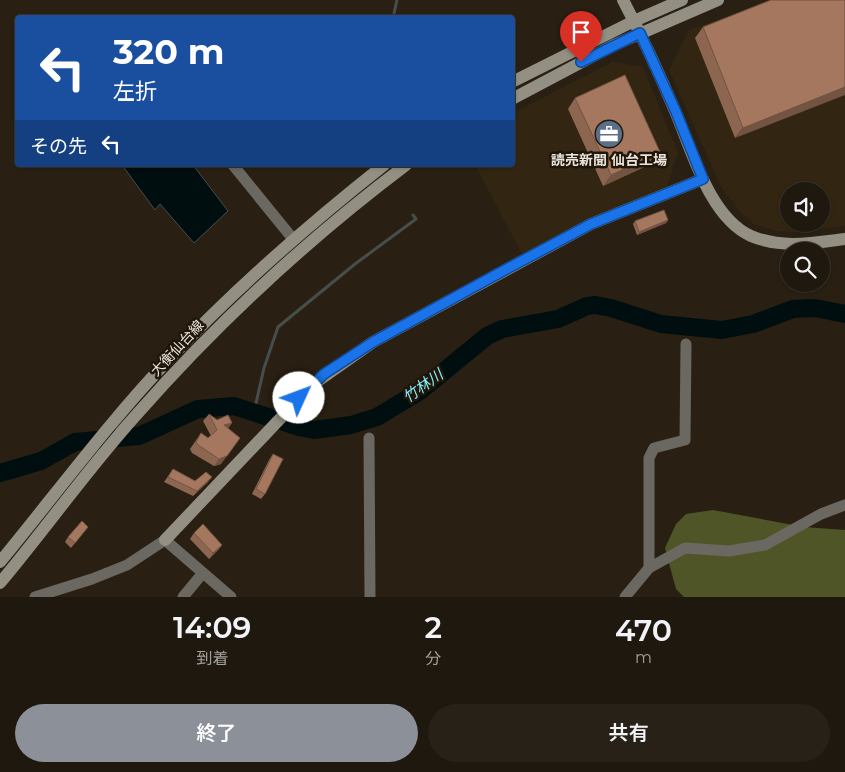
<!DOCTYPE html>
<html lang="ja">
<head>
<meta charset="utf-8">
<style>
  body { margin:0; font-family:Montserrat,"Noto Sans JP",sans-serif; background:#272117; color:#f1f3f6; height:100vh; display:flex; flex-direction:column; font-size:19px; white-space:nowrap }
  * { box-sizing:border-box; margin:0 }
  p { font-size:16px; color:#a1a09e }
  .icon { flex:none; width:28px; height:28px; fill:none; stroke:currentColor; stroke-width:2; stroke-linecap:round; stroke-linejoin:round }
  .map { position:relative; height:597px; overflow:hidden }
  .panel { display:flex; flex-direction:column; background:#1f180e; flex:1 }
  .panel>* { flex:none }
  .top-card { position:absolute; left:15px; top:15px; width:500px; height:152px; border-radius:5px; box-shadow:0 1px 4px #0004,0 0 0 1px #3c372e; background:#1a4fa0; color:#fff; overflow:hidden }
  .tools { position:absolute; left:780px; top:182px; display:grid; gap:10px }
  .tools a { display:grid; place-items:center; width:50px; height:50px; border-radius:50%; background:#1f180e; box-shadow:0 1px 4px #0004,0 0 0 1px #3c372e; font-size:25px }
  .pin { position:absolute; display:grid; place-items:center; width:42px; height:42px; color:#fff; margin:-51px -21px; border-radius:50% 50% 50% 0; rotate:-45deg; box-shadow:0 0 5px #0007 }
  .pin .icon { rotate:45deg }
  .me { position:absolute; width:55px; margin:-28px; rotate:47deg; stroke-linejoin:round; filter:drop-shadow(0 0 4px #0008) }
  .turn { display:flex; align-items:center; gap:18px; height:105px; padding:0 15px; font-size:22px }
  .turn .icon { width:65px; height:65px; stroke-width:2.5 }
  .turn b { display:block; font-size:35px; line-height:42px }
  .then { display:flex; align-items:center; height:48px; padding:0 15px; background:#0003; gap:10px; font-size:19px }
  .eta { display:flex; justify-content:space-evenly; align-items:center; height:85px; text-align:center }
  .eta b { font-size:30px; font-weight:600; line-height:35px }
  .primary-button { display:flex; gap:10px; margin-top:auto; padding:10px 15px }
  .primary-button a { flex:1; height:58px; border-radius:30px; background:#8c9099; color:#fff; font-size:20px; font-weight:600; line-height:58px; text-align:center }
  .primary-button a+a { background:#272117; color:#f1f3f6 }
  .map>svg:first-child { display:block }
  .built { fill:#322512; fill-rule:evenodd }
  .forest { fill:#505528 }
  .water { fill:#000e10; stroke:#464e4d }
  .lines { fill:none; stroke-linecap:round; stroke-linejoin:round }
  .stream { stroke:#464e4d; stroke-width:3 }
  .river { stroke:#000e10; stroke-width:18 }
  .street { stroke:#6a6860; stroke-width:11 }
  .secondary { stroke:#939083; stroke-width:12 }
  .wall { fill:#8d6651 }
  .shaded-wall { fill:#735342 }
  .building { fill:#a4775e; stroke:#735342 }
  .route-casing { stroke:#114b97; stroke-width:12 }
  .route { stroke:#1a73e8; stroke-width:9 }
  .labels { text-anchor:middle; stroke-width:5; stroke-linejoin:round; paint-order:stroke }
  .poi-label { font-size:14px; font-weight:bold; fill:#eae4db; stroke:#20170a }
  .street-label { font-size:14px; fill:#eae4db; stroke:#20170a }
  .water-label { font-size:15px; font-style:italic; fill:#88eefa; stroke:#20170a }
</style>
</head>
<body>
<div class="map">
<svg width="845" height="597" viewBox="0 0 845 597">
  <rect width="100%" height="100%" fill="#292013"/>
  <path class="built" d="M772,0H845V226L800,232L776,231L754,224L740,211L721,187L669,70L689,30ZM789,191H821V224H789Z
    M612,62L643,67L678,153L667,187L585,220L522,254L475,165H512L513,113Z"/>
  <path class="forest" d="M713,510L804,527L845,530V597H684L676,589L665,548L676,524L686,514Z"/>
  <path class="water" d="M122,165H193L228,211L194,243L160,204L155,210Z"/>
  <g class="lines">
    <path class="stream" d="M393,18L397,0
      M254,412L264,368L278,327L355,264L416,219L413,215"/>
    <path class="river" d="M0,473L41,461L75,442L139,436L198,409L234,406L299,427L314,430L351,425L377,417L420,391L487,336L502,329L558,319L587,306L595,305L611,308L661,324L722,330L753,324L793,309L815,308L845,314"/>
    <path class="street" d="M233,165L293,239
      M369,438L370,597
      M649,568V458L654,448L685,440L686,344
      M35,597L92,579L127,565L165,540L231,597
      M183,597L202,574
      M625,597L649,568L685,548L729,551L765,545L821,514L845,505"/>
    <path class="secondary" d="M623,0C642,36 659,73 675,111C692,150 709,217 751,236C782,249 813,243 845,239
      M512,82L634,21L682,0
      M512,99L614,45L718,0
      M165,540L312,385L373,342L591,224L703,179
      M0,562C56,494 109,422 170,358C236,288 308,225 384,165
      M0,583C47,527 89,467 138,413C219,321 308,239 406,165"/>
  </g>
  <path class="wall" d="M845,0L735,138L695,38L703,27Z
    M575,98L653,163L603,186L568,109Z
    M668,220L666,223L637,235L633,224L635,221Z
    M209,414L217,420L232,423L228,428L221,464L214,466L192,453L190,449L201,433L208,438L211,436L203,421Z
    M273,454L265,494L261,499L252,494L269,460Z
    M173,469L195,481L208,482L193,496L164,482Z
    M88,527L71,548L65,542L68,537Z
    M194,533L222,545L218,550L209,559L190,539Z"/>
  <path class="shaded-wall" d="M845,87V95L735,138L743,128Z
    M660,152L653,163L603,186L611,175Z
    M668,220L666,223L637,235L639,232Z
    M232,423L226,431L224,425Z
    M227,456L221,464L214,466L219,459Z
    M212,477L208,482L193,496L197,491Z
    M222,545L218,550L209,559L213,553Z"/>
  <path class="building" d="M771,0H845V87L743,128L703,27Z
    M625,75L660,152L611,175L575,98Z
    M664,210L668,220L639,232L635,221Z
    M209,414L217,420L228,415L232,423L224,425L240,438L227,456L219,459L198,445L196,442L201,433L208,438L217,430Z
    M273,454L283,459L265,494L256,489Z
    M173,469L195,481L206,472L212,477L197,491L168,477Z
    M82,521L88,527L75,543L68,537Z
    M203,524L222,545L213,553L194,533Z"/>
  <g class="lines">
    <defs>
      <path id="route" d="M299,398L324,374L373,342L514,265L591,224L703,179L676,112L640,33L581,62"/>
    </defs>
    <use href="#route" class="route-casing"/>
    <use href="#route" class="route"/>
  </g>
  <defs>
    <symbol id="office-disc" viewBox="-11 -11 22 22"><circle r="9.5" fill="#5c6f8a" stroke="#20170a"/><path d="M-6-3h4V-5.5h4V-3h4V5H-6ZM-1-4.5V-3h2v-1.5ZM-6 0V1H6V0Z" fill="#fff"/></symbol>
  </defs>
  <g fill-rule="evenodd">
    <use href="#office-disc" x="593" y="118" width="32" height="32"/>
  </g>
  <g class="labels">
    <g class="poi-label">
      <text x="609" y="165">読売新聞 仙台工場</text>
    </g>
    <g class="street-label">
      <text transform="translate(177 348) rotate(-47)" y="5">大衡仙台線</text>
    </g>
    <g class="water-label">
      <text transform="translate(423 386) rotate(-36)" y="5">竹林川</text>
    </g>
  </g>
</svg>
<div class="tools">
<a><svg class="icon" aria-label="sound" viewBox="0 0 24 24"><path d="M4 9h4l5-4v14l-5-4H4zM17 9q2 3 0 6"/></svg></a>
<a><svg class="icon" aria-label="search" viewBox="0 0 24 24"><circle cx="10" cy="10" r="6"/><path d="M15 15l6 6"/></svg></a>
</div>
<div class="pin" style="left:581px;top:62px;background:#d93025"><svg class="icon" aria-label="arrive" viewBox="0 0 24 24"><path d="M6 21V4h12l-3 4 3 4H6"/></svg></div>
<svg class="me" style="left:299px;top:398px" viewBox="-20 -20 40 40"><circle r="19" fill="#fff"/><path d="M0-13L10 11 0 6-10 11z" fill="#1a73e8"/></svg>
<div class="top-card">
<div class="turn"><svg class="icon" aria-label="left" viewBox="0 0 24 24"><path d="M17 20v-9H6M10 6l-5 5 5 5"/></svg><div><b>320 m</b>左折</div></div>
<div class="then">その先<svg class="icon" aria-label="left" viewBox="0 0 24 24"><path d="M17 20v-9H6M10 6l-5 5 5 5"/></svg></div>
</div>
</div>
<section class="panel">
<div class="eta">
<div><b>14:09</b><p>到着</p></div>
<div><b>2</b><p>分</p></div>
<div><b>470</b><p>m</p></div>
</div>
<div class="primary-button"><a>終了</a><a>共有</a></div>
</section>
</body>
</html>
